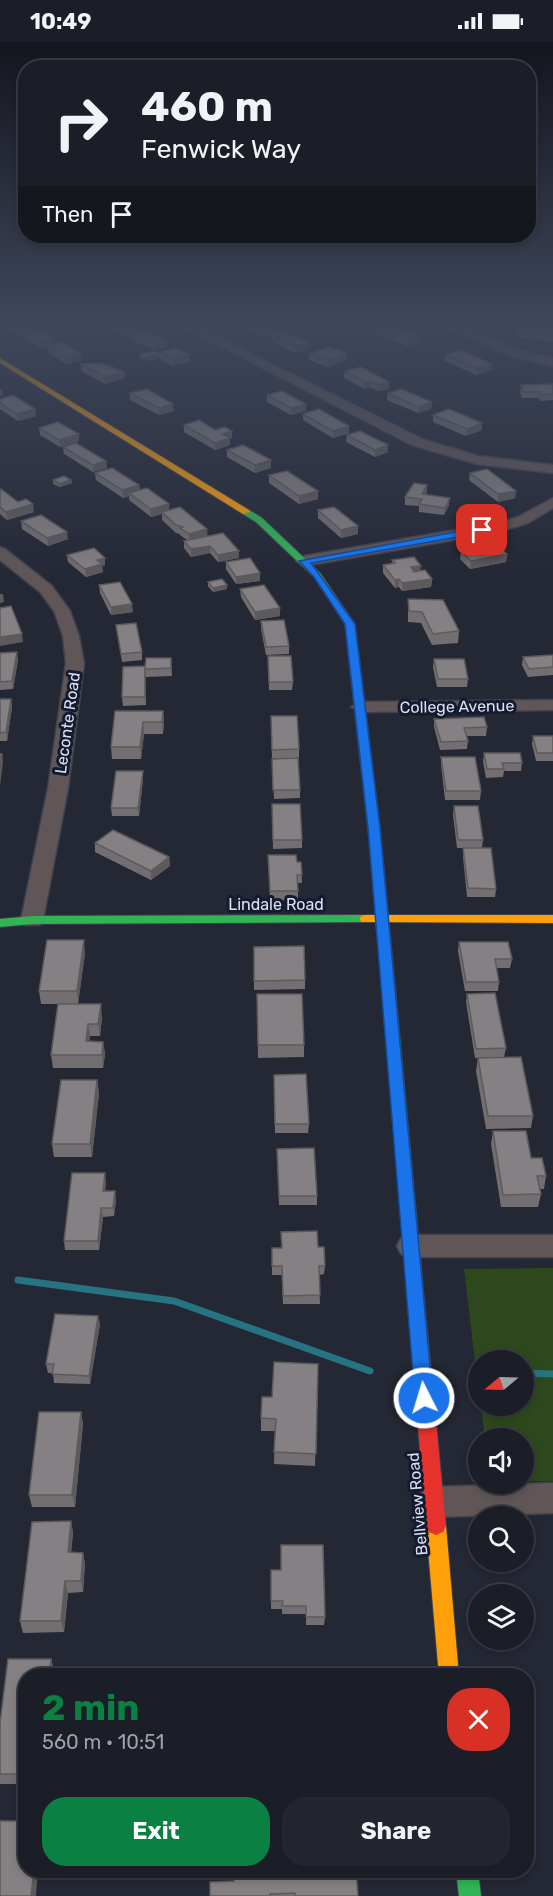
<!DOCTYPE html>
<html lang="en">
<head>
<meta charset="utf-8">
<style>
  body { margin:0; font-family:Rubik,sans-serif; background:#24262f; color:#f1f3f6; height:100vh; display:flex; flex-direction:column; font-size:22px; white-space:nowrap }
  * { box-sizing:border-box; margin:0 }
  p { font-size:20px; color:#a0a2a7 }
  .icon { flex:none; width:33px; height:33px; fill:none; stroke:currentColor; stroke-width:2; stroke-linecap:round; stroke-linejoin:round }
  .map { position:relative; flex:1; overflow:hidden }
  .panel { position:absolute; left:18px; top:1626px; width:516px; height:210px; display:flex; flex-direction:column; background:#1b1d27; border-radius:24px; box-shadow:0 3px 9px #0003,0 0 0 2px #393b44 }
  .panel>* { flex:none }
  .hud { position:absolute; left:18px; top:18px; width:518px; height:183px; border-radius:24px; box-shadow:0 3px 9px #0003,0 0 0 2px #393b44; background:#1b1d27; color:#f1f3f6; overflow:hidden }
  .needle { width:39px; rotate:251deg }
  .tools { position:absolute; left:468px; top:1308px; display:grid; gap:12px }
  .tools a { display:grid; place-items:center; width:66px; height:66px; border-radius:50%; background:#1b1d27; box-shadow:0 3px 9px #0003,0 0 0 2px #393b44; font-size:30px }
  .pin { position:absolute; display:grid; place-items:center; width:51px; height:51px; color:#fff; margin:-26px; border-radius:12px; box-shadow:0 3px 9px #0006 }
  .me { position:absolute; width:66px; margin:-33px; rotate:355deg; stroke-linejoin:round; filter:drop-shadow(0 0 4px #0008) }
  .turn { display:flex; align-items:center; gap:21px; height:126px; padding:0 24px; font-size:27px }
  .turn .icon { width:78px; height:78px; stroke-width:2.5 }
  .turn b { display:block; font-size:42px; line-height:51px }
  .then { display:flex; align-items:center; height:57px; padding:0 24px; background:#0003; gap:12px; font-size:22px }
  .round { display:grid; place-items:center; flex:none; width:63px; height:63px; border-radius:24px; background:#24262f }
  .head { display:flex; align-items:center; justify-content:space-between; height:102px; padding:0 24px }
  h1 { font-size:36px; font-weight:700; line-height:45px; color:#0b8043 }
  .button { display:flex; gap:12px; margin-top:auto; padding:12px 24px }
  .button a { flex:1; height:69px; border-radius:24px; background:#0b8043; color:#fff; font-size:24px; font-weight:700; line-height:69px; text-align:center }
  .button a+a { background:#24262f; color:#f1f3f6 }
  .status { display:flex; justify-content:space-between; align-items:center; height:42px; padding:0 30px; background:#1b1d27; direction:ltr }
  .status svg { height:16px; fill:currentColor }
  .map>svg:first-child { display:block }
  .green { fill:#2c481c }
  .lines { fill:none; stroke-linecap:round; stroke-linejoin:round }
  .stream { stroke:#267382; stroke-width:7 }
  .street-casing { stroke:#3f424d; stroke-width:3 }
  .fast-casing { stroke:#3f424d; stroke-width:2 }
  .slow-casing { stroke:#3f424d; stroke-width:2 }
  .jam-casing { stroke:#3f424d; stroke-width:2 }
  .street { fill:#605657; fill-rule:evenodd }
  .fast { fill:#30b455; fill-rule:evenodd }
  .slow { fill:#ff9f0a; fill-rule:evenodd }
  .jam { fill:#e5322d; fill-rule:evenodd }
  .wall { fill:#726e71 }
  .shaded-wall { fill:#5d5a5c }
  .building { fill:#858083; stroke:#5d5a5c; stroke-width:1.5 }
  .route { fill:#1a73e8; stroke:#114b97; stroke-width:1.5 }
  .labels { text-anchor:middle; stroke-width:6; stroke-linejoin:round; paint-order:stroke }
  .street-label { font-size:16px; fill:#dbe0f0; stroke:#141a30 }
</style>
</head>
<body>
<div class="status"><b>10:49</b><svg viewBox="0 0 49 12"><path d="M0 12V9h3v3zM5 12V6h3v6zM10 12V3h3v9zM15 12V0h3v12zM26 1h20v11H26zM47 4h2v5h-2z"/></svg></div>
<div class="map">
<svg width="553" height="1854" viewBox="0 0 553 1854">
  <rect width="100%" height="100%" fill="#242734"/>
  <path class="green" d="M553,1226V1439H524V1396H485L481,1364H524V1318H478V1345L464,1227Z"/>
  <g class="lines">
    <path class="stream" d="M18,1238L174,1259L370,1329
      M524,1331L553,1332"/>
    <defs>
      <path id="street" d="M177,282H192L422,397L478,414L553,423V431L477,422L412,403Z
        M440,282H456L519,308L553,316V324L511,314Z
        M553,456V466L528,481L499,490L304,524L296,519L304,514L497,481L518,475Z
        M0,505L5,507L52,544L70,569L79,594L84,621L68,746L43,878L40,883H24L21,878L48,746L66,621L63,594L54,569L40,550L0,518Z
        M553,658V668L360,670L351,665L360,660Z
        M411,1193H553V1215H411L401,1212L397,1204L401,1196Z
        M553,1441V1471L433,1475L422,1470L417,1460L422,1450L433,1445Z"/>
      <path id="fast" d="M243,468H249L262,476L320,531L355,582L380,786L401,1008L399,1012H389L387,1008L368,786L345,582L314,535L256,480L243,472Z
        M366,873L371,874L372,877L371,880L32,882L0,885V877L32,874Z
        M456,1828H478L481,1854H459Z"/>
      <path id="slow" d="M0,316L249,468L250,470L243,472L0,321Z
        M366,873H553V881L361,880L360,877L361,874Z
        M394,1003L399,1004L401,1008L423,1246L421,1251L415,1253L409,1251L407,1246L387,1008L389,1004Z
        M436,1475L443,1478L446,1484L459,1634H439L426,1484L429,1478Z"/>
      <path id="jam" d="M415,1239L421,1241L423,1246L446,1484L443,1490L436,1493L429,1490L426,1484L407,1246L409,1241Z"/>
    </defs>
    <use href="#street" class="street-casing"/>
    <use href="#fast" class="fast-casing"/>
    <use href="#slow" class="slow-casing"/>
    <use href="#jam" class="jam-casing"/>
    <use href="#street" class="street"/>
    <use href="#fast" class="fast"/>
    <use href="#slow" class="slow"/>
    <use href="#jam" class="jam"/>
  </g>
  <path class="wall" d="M0,282H27L29,288L56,301L82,318L66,322L48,310L47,305L41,306L23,296L22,291L17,292Z
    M110,282H135L142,286V290L167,305L155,308L133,299L132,294L128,295L110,285Z
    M229,282H274L275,291L309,307L295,311L271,299V293L264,294L242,285V282L234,284Z
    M374,282L421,294V300L407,304L373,289Z
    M553,282V300L518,295L519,286Z
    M160,310L190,313V320L172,324L160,317V316L145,319L140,316V312H160Z
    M347,311V318L327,325L309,318V312Z
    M445,313L492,322V328L476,333L445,319Z
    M81,322L125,336L105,342L81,329Z
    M361,325L389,347L378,349L370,345L365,347L344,336L345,329Z
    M553,342V358L540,359L539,356H522L520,350L521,343Z
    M130,351L174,369L159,373L130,358Z
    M388,351L432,360L431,367L418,371L387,358Z
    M267,353L306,369L291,373L267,360Z
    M0,357L35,367L36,374L18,379L0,367Z
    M303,372L349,391L333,396L303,378Z
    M433,373L482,388L466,394L433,380Z
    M184,383L215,388L232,396H230V403L215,408L184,390Z
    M39,386L79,392V399L60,405L40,393Z
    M347,393L388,403V410L375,415L346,400Z
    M63,405L106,419L107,426L93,430L64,412Z
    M227,408L271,426L255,431L227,415Z
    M95,431L139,443L140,448L239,516L218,520L210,511L191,515L184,506V499L187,498L180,493V492L176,491L162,478V472L151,475L129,458V454L123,456L96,438Z
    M470,431L516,449L515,456L498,460L469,438Z
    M269,433L318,457L299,462L269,441Z
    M53,438H71L72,441L60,445L53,442Z
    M427,443V450L426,452L449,463L444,473L419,470V464L405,463V455Z
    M0,448L18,460L34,470L7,478L0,472Z
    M318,468L358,484V492L341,496L318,476Z
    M21,479L68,497L48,504L22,487Z
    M461,509L507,512L506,520L470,527L460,517Z
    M67,513L105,524H102L103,530L86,535L68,520Z
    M392,518L421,529L432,537L431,545L402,549L399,545L395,546L383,531V523L392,522Z
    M226,520L260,531V539L236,542L226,527Z
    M208,540L227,547L213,550L208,544Z
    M99,543L133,570L111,573L100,551Z
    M240,547L280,566V574L255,578L241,555Z
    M408,557L459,589L458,601L432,603L421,581L408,580Z
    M261,579L289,604V612L266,613L261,587Z
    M116,583L142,610V618L122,620Z
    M0,611L18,618L13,647L0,648Z
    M553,613V633L528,635L522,623L523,615Z
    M268,614L293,640L292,648H269Z
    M171,616L172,634L146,635L145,627Z
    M434,617L468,637L467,645H437L433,625Z
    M145,624L146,663L123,664L122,655Z
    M0,657H11L12,665L7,699H0Z
    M115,669H163L164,680L163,692H144L141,717H112L111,705Z
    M271,674L299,707V716H272Z
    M434,677L487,685L486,694H467L468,699L467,707L440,708L434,685Z
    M533,694H553V719H536L532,702Z
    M484,711L522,721L521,729H504L503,735L486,736L483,720Z
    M441,715L481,749L480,758H445L441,723Z
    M272,725L300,748V756L274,757Z
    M143,729V737L139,774H112L111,766Z
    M272,762L302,798V806L273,807Z
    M454,764L483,798L482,806L496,847L495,855H467L463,815V806H457L453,773Z
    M95,801L169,815L170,824L151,838L95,810Z
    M268,813L297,820H301L302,841H298V858H270Z
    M459,900L512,917L510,926H496L499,940L498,949H465L458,909Z
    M254,905L305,938V947L254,948Z
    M85,911L78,962H41L39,949Z
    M257,952L304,1003V1015L258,1016Z
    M467,952L506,1006L504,1015L475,1016L466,960Z
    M58,962L102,975L100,994H90L89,1000H103L105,1012L103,1026H53L51,1013Z
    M478,1016L533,1074L531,1086L486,1087L476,1029Z
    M274,1033L309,1082L308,1091H275Z
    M97,1038L99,1051L92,1115H54L52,1102Z
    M493,1089L531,1116L546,1134L544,1147H540L541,1152L538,1165H501L491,1102Z
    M277,1107L317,1154V1163H279Z
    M106,1140L105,1149L116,1158L114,1174L103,1175L99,1208H65L64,1199Z
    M318,1205L325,1224L324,1232L319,1233L320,1262H283L282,1233H272V1206Z
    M100,1282L90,1342L54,1341L53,1331H48L46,1322Z
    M318,1322L315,1424L274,1422L275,1389H261V1376L272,1355Z
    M81,1370L83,1382L75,1465H32L29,1453Z
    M71,1479L73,1491L71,1510L83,1511L85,1522L83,1550L68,1551L64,1590L23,1591L20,1579Z
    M271,1528L325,1575L324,1583H306V1572H282V1567H271Z
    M8,1617H51L54,1628L53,1634H26V1742H0V1681Z
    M210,1840L358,1854H210Z"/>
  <path class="shaded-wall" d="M274,282L275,292L264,294V288L270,283Z
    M29,283V289H22V291L17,292L16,286Z
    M142,286L143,292H132V294L128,295V289Z
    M421,294V300L407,304V298Z
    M55,296L56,303H47V305L41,306L40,300Z
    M166,298L167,305L155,308V301Z
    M309,301V307L295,311V304Z
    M347,311V318L327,325L328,318Z
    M81,312L82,318L66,322L65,315Z
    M160,312V316L145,319L144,316Z
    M190,313V320L172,324V317Z
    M492,322V328L476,333V326Z
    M125,330V336L105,342V335Z
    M371,339L370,345L365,347V340Z
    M389,340V347L378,349V343Z
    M0,347H2L3,354H0Z
    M432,360L431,367L418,371V365Z
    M173,362L174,369L159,373V366Z
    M306,362V369L291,373V366Z
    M35,367L36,374L18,379L17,372Z
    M482,381V388L466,394L467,387Z
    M349,384V391L333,396V389Z
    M232,389V396L222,399V392Z
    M79,392V399L60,405L59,398Z
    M230,396V403L215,408V401Z
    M388,403V410L375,415V408Z
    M271,418V426L255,431V423Z
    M106,419L107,426L93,430V423Z
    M71,438L72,441L60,445V442Z
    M139,443L140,450L129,451V454L123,456L122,448Z
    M427,443V450L422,459V452Z
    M318,449V457L299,462V454Z
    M516,449L515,456L498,460V452Z
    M450,456L449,463L444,473L445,466Z
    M33,462L34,470L7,478L6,470Z
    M169,462V470H162V472L151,475V467Z
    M358,484V492L341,496V488Z
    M207,487L208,495L189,500V492Z
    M67,490L68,497L48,504L47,496Z
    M210,504V511L191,515V507Z
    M239,509V516L218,520V513Z
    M507,512L506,520L470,527L471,519Z
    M105,516V524H102L103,530L86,535L85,527L97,518Z
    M421,524L420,531L410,533L411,525Z
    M260,531V539L236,542V535Z
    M399,537V545L395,546V538Z
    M432,537L431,545L402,549V541Z
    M227,543V547L213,550V546Z
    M0,552H3L4,560L0,561Z
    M132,562L133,570L111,573V565Z
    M280,566V574L255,578V570Z
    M22,592L23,600L0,604V595Z
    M17,610L18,618L13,647L12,639Z
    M11,657L12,665L7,699L6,690Z
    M163,669L164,680L163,692L162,680Z
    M143,680L144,692L141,717L140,705Z
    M2,712L3,720L0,744V726Z
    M143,729V737L139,774L138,766Z
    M169,815L170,824L151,838V829Z
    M84,898L85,911L78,962L77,949Z
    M101,962L102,975L100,994L98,982Z
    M88,982L90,994L87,1012L86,999Z
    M103,1000L105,1012L103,1026L102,1013Z
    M97,1038L99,1051L92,1115L90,1102Z
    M105,1131L106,1140L104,1158L103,1149Z
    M115,1149L116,1158L114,1174L113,1166Z
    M101,1166L103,1175L99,1208L98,1199Z
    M98,1274L100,1282L90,1342L89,1334Z
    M81,1370L83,1382L75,1465L72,1453Z
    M71,1479L73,1491L70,1522L68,1510Z
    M83,1511L85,1522L83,1550L81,1539Z
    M65,1539L68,1551L64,1590L61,1579Z
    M51,1617L54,1628L53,1634H49Z
    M34,1828H38L36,1854H31Z"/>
  <path class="building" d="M10,282H27L29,283L16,286Z
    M115,282H135L142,286L128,289Z
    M249,282H274L270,283L275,285L264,288Z
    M374,282H394L421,294L407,298Z
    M523,282H553V291L519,286Z
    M37,286L55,296L40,300L22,289Z
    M146,288L166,298L155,301L132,292Z
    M284,289L309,301L295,304L271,292Z
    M63,300L81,312L65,315L47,303Z
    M329,305L347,311L328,318L309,312Z
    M177,306L190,313L172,317L160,310Z
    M461,308L492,322L476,326L445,313Z
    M155,309L160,312L144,316L140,312Z
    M101,321L125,330L105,335L81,322Z
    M361,325L389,340L378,343L371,339L365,340L345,329Z
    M553,342V352L541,353L540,350H523L521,343Z
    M147,347L173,362L159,366L130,351Z
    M401,347L432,360L418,365L388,351Z
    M282,349L306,362L291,366L267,353Z
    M13,353L35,367L17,372L0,361V357Z
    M319,367L349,384L333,389L303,372Z
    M449,367L482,381L467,387L433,373Z
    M199,378L215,388L225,385L232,389L222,392L230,396L215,401L184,383Z
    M58,380L79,392L59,398L39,386Z
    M360,389L388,403L375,408L347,393Z
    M76,401L106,419L93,423L63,405Z
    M243,403L271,418L255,423L227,408Z
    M112,426L139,443L122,448L95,431Z
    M487,427L516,449L498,452L470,431Z
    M287,429L318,449L299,454L269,433Z
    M64,434L71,438L60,442L53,438Z
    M414,441L427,443L422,452L450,456L445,466L419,462L422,457L405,455Z
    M147,446L169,462L151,467L129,451Z
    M1,447L18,460L26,457L33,462L6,470L0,465V448Z
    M180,465L207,487L189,492L180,486L183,485L176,483L162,470Z
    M334,465L358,484L341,488L318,468Z
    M41,473L67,490L47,496L21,479Z
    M223,491L239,509L218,513L210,504L191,507L184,499Z
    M497,503L507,512L471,519L461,509Z
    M94,506L105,516L97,518L102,522L85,527L67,513Z
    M414,515L421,524L411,525L414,530L425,528L432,537L402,541L399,537L395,538L383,523L395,521L392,518Z
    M250,516L260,531L236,535L226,520Z
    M222,537L227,543L213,546L208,540Z
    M120,540L132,562L111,565L99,543Z
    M264,543L280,566L255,570L240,547Z
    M408,557L443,558L459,589L433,592L422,570L409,569Z
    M11,564L22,592L0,595V566Z
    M284,578L289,604L266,605L261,579Z
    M136,581L142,610L121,612L116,583Z
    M17,610L12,639L0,640V611Z
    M553,613V625L529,627L523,615Z
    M268,614H291L293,640H269Z
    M146,616H171V626L145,627Z
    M434,617H464L468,637H438Z
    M145,624V655H122L123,625Z
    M0,657H11L6,690L0,691Z
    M115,669H163L162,680H143L140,705H111Z
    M271,674H297L299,707L272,708Z
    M484,675L487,685L464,686L468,699L441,700L434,677Z
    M533,694H553V711H537Z
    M484,711H520L522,721H502L504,727H487Z
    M0,712H2L0,726Z
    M441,715H475L481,749H446Z
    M298,716L300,748H273L272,717Z
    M116,729H143L138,766H111Z
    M272,762H300L302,798H273Z
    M454,764H478L483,798H458Z
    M113,788L169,815L151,829L95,801Z
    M463,806H491L496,847L468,846Z
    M268,813H296L297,820H301L302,833H297L298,849H270Z
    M47,898H84L77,949H39Z
    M459,900H508L512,917H495L499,940H466Z
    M304,904L305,938L254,939V905Z
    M495,951L506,1006L476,1007L467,952Z
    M257,952H302L304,1003H258Z
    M58,962H101L98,982H88L86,999L103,1000L102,1013H51Z
    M521,1015L533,1074H488L478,1016Z
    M306,1032L309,1082H275L274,1033Z
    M61,1038H97L90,1102H52Z
    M493,1089H526L531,1116H542L546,1134H537L541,1152L503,1153Z
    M314,1106L317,1154H279L277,1107Z
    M72,1131H105L103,1149H115L113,1166H101L98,1199H64Z
    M317,1189L318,1205H324L325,1224H319L320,1253L283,1254L282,1224H272V1206H282L281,1190Z
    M55,1272L98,1274L89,1334L52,1332L54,1322H46Z
    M274,1320L318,1322L316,1412L274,1410L276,1377L261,1376L262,1355H272Z
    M39,1370H81L72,1453H29Z
    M71,1479L68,1510L83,1511L81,1539H65L61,1579H20L32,1480Z
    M281,1503H323L325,1575H306V1564H282L283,1559H271V1528H281Z
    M8,1617H51L49,1634H26V1732H0V1681Z
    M281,1631L335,1634H281Z
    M0,1779H26V1828H34L31,1854H0Z
    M234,1828H356L358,1854H295V1851L270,1852V1854H210V1840L234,1839Z"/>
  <linearGradient id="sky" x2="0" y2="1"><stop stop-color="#14151d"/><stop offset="0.52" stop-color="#3f475c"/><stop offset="1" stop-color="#3f475c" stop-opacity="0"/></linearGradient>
  <rect width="553" height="541" fill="url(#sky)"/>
  <path class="route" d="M482,485L487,488L486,490L311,521L355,582L380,786L433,1356L430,1362L424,1364L418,1362L415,1356L368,786L345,582L314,535L299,519Z"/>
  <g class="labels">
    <g class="street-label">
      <text transform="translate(457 664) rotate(-1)" y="6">College Avenue</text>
      <text transform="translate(67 681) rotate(-82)" y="6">Leconte Road</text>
      <text x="276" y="868">Lindale Road</text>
      <text transform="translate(417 1462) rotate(-95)" y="6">Bellview Road</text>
    </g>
  </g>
</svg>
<div class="tools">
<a><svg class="needle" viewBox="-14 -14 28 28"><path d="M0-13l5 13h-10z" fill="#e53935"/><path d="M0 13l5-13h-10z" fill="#a0a2a7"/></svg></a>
<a><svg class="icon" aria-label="sound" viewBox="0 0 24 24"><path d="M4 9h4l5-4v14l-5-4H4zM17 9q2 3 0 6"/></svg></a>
<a><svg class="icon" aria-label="search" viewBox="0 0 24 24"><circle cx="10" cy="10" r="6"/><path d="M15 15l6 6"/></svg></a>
<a><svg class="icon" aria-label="layers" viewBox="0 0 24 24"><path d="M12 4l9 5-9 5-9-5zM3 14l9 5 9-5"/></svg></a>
</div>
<div class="pin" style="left:482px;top:488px;background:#d93025"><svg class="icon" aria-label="arrive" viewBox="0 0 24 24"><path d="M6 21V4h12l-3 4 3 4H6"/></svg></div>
<svg class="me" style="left:424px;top:1356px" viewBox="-20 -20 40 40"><circle r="17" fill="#1a73e8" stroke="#fff" stroke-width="3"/><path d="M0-11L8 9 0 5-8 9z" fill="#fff"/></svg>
<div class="hud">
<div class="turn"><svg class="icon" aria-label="right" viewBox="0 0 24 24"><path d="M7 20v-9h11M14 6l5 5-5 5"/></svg><div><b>460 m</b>Fenwick Way</div></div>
<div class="then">Then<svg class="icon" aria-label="arrive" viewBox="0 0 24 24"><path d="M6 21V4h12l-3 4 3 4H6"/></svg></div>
</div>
<section class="panel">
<div class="head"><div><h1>2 min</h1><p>560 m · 10:51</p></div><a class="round" style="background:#d93025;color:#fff"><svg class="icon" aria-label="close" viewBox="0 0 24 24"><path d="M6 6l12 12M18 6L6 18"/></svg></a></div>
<div class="button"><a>Exit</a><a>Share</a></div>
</section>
</div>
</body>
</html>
